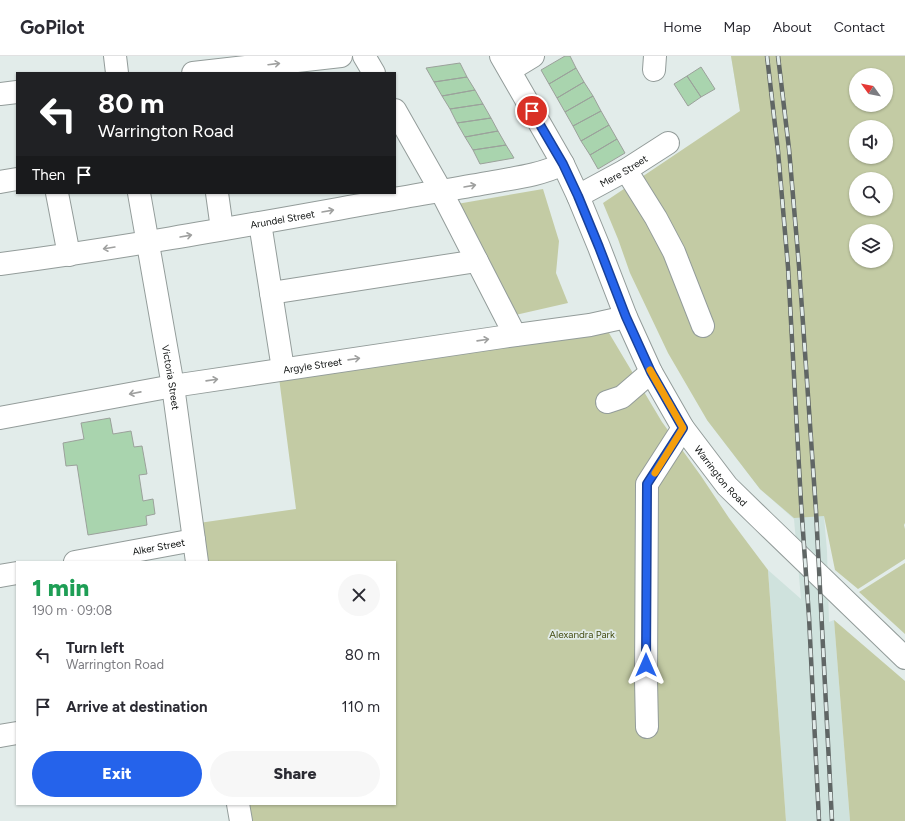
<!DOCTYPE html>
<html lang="en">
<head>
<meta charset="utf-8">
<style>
  body { margin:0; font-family:Figtree,sans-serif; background:#f7f7f7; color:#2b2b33; height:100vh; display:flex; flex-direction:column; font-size:15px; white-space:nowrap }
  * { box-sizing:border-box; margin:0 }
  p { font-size:13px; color:#7c7c81 }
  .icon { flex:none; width:22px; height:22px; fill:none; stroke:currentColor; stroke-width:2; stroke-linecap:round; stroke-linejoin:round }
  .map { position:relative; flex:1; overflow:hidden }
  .drawer { position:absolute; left:16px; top:505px; width:380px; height:244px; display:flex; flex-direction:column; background:#fff; border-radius:0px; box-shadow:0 1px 3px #0004 }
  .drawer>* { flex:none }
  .guide { position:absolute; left:16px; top:16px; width:380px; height:122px; border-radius:0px; box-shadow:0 1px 3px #0004; background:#202124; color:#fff; overflow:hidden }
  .needle { width:26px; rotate:303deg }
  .tools { position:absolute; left:849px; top:12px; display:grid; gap:8px }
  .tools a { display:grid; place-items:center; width:44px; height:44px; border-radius:50%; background:#fff; box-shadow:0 1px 3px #0004; font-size:20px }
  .pin { position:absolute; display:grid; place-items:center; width:34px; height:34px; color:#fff; margin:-17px; border:2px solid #fff; border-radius:50%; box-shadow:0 1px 4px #0007 }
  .me { position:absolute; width:44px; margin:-22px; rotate:0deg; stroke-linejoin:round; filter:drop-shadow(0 0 3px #0008) }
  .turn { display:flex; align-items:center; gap:14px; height:84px; padding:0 16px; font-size:18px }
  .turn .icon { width:52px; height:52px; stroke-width:2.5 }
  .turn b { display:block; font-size:28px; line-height:34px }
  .then { display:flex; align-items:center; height:38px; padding:0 16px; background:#0003; gap:8px; font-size:15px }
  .round { display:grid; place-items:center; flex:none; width:42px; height:42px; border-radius:21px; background:#f7f7f7 }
  .overview { display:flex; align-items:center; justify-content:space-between; height:68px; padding:0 16px }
  h1 { font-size:24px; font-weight:800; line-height:30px; color:#1e9e55 }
  .button { display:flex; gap:8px; margin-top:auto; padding:8px 16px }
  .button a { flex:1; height:46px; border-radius:24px; background:#2563eb; color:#fff; font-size:16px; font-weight:800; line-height:46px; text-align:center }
  .button a+a { background:#f7f7f7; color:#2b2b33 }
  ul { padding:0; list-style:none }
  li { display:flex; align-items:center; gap:12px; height:52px; padding:0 16px }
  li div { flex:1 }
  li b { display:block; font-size:15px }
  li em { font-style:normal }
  header { display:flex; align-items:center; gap:24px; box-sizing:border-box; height:56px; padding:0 20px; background:#fff; border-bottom:1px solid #e1e1e2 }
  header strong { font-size:19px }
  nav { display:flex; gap:22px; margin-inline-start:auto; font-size:14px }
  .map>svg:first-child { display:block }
  .built { fill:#cfe2dd }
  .green { fill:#c3cba4; fill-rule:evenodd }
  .building { fill:#a9d4ae; stroke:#9ba19b }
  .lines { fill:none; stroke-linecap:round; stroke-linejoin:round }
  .minor-casing { stroke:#939c9a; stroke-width:24 }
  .major-casing { stroke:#939c9a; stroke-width:24 }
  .minor { stroke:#fff; stroke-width:22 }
  .major { stroke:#fff; stroke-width:22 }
  .rail-casing { stroke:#606665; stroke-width:4.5 }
  .rail { stroke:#e2ecea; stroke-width:3; stroke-dasharray:9; stroke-linecap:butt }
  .oneway { stroke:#9fa09f }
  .route-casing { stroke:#184099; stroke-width:10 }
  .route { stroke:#2563eb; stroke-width:7 }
  .slow { stroke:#f59e0b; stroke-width:7 }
  .labels { text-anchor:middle; stroke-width:3.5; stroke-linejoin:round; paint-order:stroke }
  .street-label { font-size:10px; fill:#0e1110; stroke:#e2ecea }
  .park-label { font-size:10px; fill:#454d13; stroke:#e2ecea }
</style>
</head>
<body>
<header>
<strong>GoPilot</strong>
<nav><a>Home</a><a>Map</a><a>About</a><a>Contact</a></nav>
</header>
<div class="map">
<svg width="905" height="765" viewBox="0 0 905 765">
  <rect width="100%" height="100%" fill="#e2ecea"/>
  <path class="built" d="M731,0H814L824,460L827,495L829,566L834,564L850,765H786L768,514L801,543L794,463L760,433L707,364L746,238L740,55Z"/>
  <path class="green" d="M731,0H905V467L904,469L905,473V503L858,533L835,514L824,460L794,462L760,433L707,364L668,297L630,217L618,183L603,147L740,55ZM856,19H886V49H856ZM856,71H886V101H856ZM856,123H886V153H856ZM856,175H886V205H856Z
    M543,133L559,185L556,217L568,247L511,260L457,148Z
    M606,272L662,366L701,420L729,462L768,514L786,765H241L238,748H395V506H198L192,468L296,453L278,314Z
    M905,507V578L859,536Z
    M834,564L905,625V765H850Z"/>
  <path class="building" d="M565,0H570L576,12L549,28L541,14Z
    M460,7L467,21L434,26L426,12Z
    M701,11L715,33L701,41L687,20Z
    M576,12L584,26L557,42L549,28Z
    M687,20L701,41L688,50L674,28Z
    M467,21L475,34L442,40L434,26Z
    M584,26L593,40L565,56L557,42Z
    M475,34L483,48L450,53L442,40Z
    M593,40L601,55L573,70L565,56Z
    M483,48L491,62L457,67L450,53Z
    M601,55L609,69L581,85L573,70Z
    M491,62L498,75L465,81L457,67Z
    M609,69L617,83L590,99L581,85Z
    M498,75L506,89L473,94L465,81Z
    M617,83L625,97L598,113L590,99Z
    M506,89L514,102L480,108L473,94Z
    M110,362L113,378L131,375L134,391L142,390L147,418L139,419L143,445L153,443L155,458L146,460L147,469L88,479L77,409L66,410L63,387L84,383L81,367Z"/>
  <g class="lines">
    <defs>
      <g id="minor">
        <path d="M364,0L374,17"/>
        <path d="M510,14L533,0"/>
        <path d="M654,14L655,0"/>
        <path d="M193,17L341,0"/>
        <path d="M0,38L17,36"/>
        <path d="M395,54L441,135L515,279"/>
        <path d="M626,114L656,162L674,196L703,270"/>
        <path d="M0,126L17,123"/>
        <path d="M57,137L69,199"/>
        <path d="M217,137L222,173"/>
        <path id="s1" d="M578,140L626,114L668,87"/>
        <path d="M260,167L283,313"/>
        <path id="s2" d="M0,208C130,191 259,167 388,144C421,138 454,133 487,127C513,122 538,120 563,108"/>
        <path d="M271,237L477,205"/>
        <path d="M607,346L622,341L651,316"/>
        <path id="s3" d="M0,362L173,330L502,281L590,269L626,261"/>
        <path id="s4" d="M75,506L194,484"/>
        <path d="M0,520L17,517"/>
        <path d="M647,671L646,624L647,428L683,372"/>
        <path d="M0,680L17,677"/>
      </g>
      <g id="major">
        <path d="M115,0L117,17"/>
        <path id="s5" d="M501,0L563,108L578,140L599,191L626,261L651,316L683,372L727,430L763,465L905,602"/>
        <path id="s6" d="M139,137L173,330L197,506"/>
        <path d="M238,748L241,765"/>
      </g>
    </defs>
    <use href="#minor" class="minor-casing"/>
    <use href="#major" class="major-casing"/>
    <use href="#minor" class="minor"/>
    <use href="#major" class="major"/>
    <defs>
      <path id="rail" d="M767,0L778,95L788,211L801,447L809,561L819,765
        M778,0L789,93L799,210L816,455L832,765"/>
    </defs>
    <use href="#rail" class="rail-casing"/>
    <use href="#rail" class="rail"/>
  </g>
  <defs><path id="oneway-shaft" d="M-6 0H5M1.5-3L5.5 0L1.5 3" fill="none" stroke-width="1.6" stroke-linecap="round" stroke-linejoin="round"/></defs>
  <g class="oneway">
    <use href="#oneway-shaft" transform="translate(274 8) rotate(-7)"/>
    <use href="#oneway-shaft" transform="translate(470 130) rotate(-10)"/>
    <use href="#oneway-shaft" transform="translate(328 155) rotate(-10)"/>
    <use href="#oneway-shaft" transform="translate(186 180) rotate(-10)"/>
    <use href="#oneway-shaft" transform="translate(109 192) rotate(171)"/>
    <use href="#oneway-shaft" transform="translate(483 284) rotate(-8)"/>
    <use href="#oneway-shaft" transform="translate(354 303) rotate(-8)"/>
    <use href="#oneway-shaft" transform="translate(212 324) rotate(-8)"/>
    <use href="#oneway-shaft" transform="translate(135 337) rotate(169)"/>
  </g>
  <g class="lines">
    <defs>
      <path id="route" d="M532,55L563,108L578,140L599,191L626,261L651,316L683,372L647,428L646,609"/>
    </defs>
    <use href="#route" class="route-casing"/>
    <use href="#route" class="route"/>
    <path class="slow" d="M650,314L683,372L655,417"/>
  </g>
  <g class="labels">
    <g class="street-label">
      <text dy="4" stroke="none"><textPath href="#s1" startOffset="52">Mere Street</textPath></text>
      <text dy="4" stroke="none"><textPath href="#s2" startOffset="286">Arundel Street</textPath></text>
      <text dy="4" stroke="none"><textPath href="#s3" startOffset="317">Argyle Street</textPath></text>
      <text dy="4" stroke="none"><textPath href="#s6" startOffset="187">Victoria Street</textPath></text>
      <text dy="4" stroke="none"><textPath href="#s5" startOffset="476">Warrington Road</textPath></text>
      <text dy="4" stroke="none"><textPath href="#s4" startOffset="85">Alker Street</textPath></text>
    </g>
    <g class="park-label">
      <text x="582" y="582">Alexandra Park</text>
    </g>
  </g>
</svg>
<div class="tools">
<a><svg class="needle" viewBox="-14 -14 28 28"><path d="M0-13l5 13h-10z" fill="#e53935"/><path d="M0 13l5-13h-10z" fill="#7c7c81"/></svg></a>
<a><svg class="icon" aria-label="sound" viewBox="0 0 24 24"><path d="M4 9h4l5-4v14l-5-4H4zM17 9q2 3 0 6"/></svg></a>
<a><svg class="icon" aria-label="search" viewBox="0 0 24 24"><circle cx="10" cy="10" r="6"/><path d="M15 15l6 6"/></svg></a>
<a><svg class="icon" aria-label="layers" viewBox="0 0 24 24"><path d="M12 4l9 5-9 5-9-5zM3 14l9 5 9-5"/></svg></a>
</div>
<div class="pin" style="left:532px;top:55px;background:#d93025"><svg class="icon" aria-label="arrive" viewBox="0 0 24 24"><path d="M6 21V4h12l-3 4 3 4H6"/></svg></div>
<svg class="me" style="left:646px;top:609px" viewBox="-20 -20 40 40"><path d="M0-17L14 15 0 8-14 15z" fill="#2563eb" stroke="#fff" stroke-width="4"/></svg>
<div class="guide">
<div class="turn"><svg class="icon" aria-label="left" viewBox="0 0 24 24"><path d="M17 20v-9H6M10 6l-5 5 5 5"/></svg><div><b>80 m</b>Warrington Road</div></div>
<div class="then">Then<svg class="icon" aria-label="arrive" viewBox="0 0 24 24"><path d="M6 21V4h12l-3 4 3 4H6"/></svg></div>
</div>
<section class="drawer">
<div class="overview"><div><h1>1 min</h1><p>190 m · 09:08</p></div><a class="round"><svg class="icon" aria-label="close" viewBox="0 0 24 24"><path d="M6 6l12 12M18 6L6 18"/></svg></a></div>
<ul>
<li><svg class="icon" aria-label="left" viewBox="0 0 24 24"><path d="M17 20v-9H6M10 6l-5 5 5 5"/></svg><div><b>Turn left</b><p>Warrington Road</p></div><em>80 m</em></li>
<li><svg class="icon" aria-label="arrive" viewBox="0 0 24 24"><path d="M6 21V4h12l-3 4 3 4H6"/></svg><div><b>Arrive at destination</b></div><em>110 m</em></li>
</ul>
<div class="button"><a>Exit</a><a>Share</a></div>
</section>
</div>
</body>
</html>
